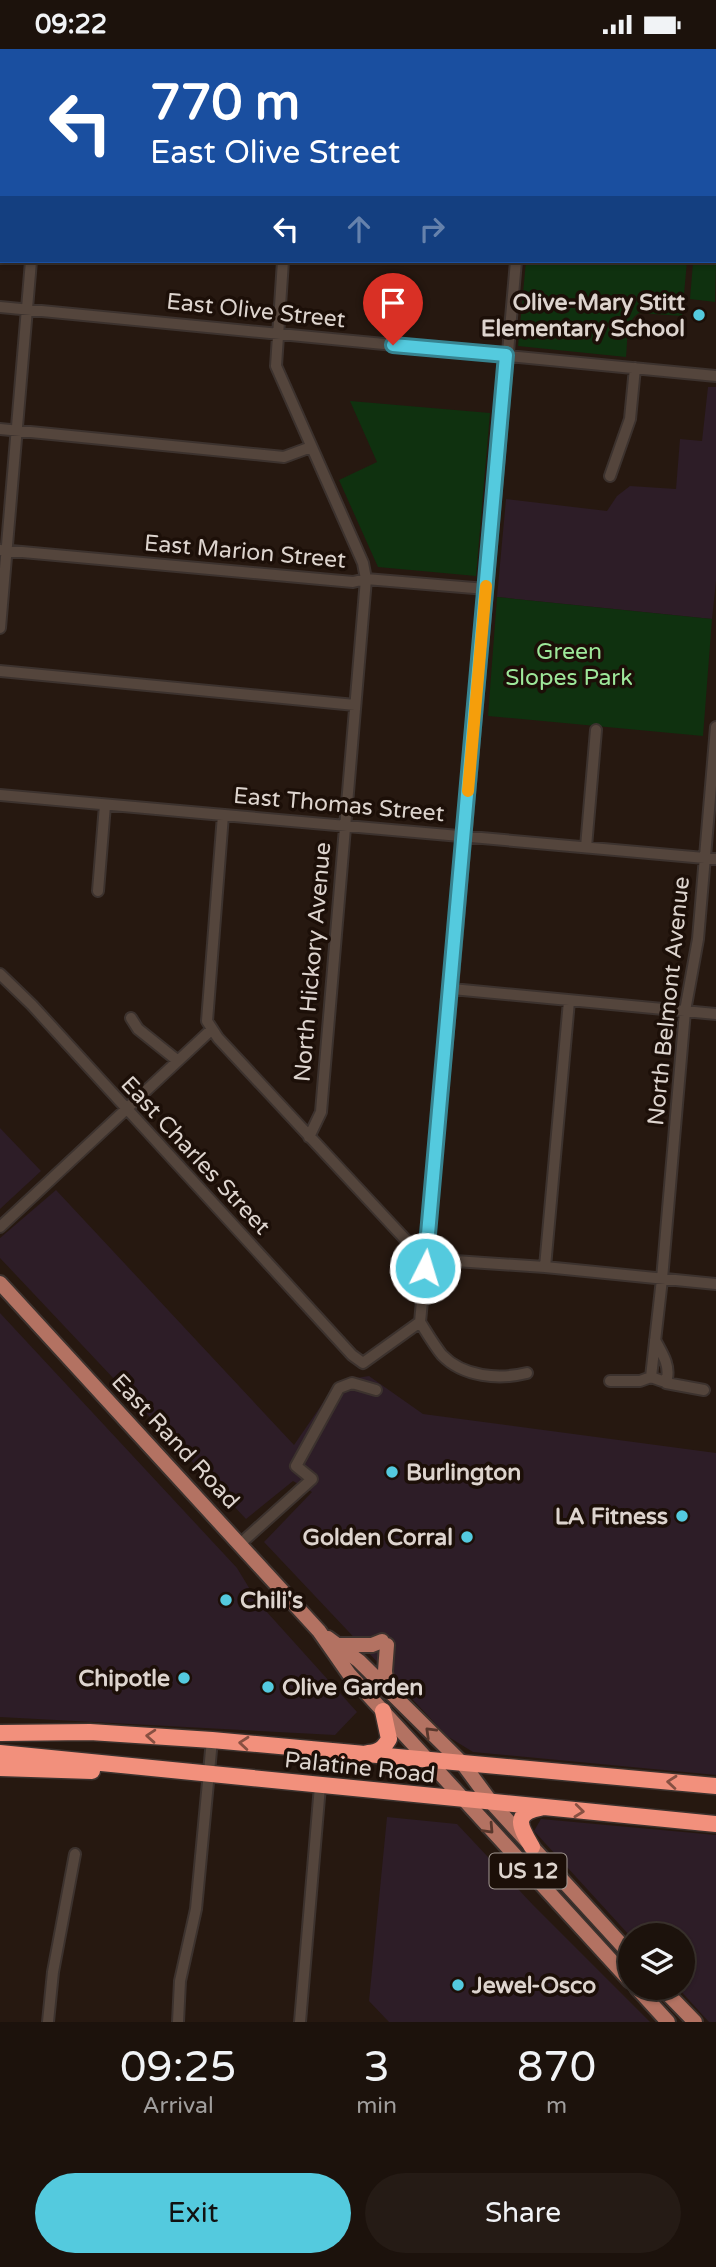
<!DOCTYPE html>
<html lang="en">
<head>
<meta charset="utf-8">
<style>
  body { margin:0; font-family:"Varela Round",sans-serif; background:#251b15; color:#f1f3f6; height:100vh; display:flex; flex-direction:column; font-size:26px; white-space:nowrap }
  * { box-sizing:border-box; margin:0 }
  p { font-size:23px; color:#a09e9d }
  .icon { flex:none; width:38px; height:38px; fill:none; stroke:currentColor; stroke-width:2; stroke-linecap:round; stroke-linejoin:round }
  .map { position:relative; height:1973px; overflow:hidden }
  .panel { display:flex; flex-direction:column; background:#1c120c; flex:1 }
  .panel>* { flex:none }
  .banner { position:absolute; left:0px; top:0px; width:718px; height:214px; box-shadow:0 2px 5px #0004,0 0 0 2px #3a322d; background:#1a4fa0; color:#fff; overflow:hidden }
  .buttons { position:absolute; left:618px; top:1874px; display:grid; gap:14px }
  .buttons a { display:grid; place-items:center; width:77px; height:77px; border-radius:50%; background:#1c120c; box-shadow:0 2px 5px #0004,0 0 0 2px #3a322d; font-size:35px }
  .pin { position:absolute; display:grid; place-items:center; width:60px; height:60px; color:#fff; margin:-72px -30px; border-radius:50% 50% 50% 0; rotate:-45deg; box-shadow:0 0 7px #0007 }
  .pin .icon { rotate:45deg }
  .me { position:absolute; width:77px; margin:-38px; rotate:5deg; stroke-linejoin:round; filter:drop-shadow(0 0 5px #0008) }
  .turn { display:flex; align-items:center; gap:24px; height:147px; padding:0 35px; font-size:32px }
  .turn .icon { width:91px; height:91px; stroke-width:2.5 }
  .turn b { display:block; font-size:49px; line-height:60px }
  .lanes { display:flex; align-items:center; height:66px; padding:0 35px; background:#0003; justify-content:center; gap:35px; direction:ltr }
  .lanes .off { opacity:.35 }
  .eta { display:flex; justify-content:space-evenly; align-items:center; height:119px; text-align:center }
  .eta b { font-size:42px; font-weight:600; line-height:49px }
  .cta { display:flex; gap:14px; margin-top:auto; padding:14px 35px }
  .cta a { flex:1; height:80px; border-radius:42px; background:#54cade; color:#111; font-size:28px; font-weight:600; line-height:80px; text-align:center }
  .cta a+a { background:#251b15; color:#f1f3f6 }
  .status { display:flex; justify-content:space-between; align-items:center; height:49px; padding:0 35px; background:#1c120c; direction:ltr }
  .status svg { height:19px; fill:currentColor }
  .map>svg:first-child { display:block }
  .commercial { fill:#2d1d27 }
  .green { fill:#0f310f }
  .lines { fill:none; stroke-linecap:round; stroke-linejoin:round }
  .minor-casing { stroke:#3c322e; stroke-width:14 }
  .major-casing { stroke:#3c322e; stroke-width:18 }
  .highway-casing { stroke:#3c322e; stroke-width:19 }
  .minor { stroke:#54453c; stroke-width:10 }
  .major { stroke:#b37262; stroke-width:14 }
  .highway { stroke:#f2907c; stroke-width:16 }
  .oneway { stroke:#58372c }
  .oneway2 { stroke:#875042 }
  .route-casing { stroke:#378390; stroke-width:18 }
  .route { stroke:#54cade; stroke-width:12 }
  .slow { stroke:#f59e0b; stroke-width:12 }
  .poi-dot { fill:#54cade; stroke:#1c0f08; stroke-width:2.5 }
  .labels { text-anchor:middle; stroke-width:7; stroke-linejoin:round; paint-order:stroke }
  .shield { fill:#1c0f08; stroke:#a39993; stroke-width:2 }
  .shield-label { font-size:21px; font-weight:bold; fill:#ddd4ce }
  .poi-label { font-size:23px; font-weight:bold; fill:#ddd4ce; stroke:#1c0f08; text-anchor:end }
  .street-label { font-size:23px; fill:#ddd4ce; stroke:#1c0f08 }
  .park-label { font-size:23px; fill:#9ee89a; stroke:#1c0f08 }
</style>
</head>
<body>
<div class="status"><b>09:22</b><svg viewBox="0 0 49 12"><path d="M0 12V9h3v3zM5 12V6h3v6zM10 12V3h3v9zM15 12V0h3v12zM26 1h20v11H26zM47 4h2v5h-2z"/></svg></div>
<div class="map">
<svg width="716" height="1973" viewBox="0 0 716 1973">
  <rect width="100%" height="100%" fill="#261810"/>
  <path class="commercial" d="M708,338H716V532L712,570L497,548L506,450L607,462L617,447L630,437L676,440L680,390L702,392Z
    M0,1079L41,1122L0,1160Z
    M56,1141L294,1396L338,1332L369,1327L423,1365L716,1404V1726L473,1703L447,1687L264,1493L312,1443L293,1432L246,1470L0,1209V1189Z
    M0,1264L237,1519L257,1552L357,1663L335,1686L0,1668Z
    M387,1768L457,1775L533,1856L650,1973H389L369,1952Z
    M541,1770L716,1786V1973H709L678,1939H682V1886L630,1887L534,1782Z"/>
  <path class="green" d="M526,212H687L682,267L639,264C625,272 628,293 626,308L518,297Z
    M693,214L716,216L715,253L690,250Z
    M350,352L490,364L476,527L378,518L339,431L377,413Z
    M497,548L712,570L703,687L488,667Z"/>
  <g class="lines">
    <defs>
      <path id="minor" d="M385,0L386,2
        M50,2V0
        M177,2V0
        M534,2V0
        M0,83H2
        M283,212L276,317L363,514L366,530L321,1063L309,1088
        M0,258L716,327
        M0,380L284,408L311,398
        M610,427L630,370L635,319
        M0,501L353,533L366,530L486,540
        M0,579L31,212
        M0,622L355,656
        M0,746L716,810
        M223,766L207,972L218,989L418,1204L426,1210L545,1218L716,1235
        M586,798L596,681
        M98,842L105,756
        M0,925L32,956L352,1306L363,1314L420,1273
        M452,940L716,965
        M131,969L138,980L178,1012
        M0,1178L211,981
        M545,1218L569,952
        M420,1273L452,940L516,212
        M420,1273C427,1284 434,1296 442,1306C463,1328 499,1331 527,1324
        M655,1291C661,1303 670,1315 667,1329L662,1332L651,1328L662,1230L685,962L698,890L716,678
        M664,1331L666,1334L704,1341
        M610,1332H640L651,1328
        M240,1495L312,1430L296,1417L339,1339L352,1334L376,1341
        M48,1973L53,1923L75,1805
        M178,1973L180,1932L196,1860L212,1691
        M300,1973L320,1737"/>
      <path id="major" d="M0,1234L319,1582L349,1625L630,1932
        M328,1589L359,1612L463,1715L491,1753L630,1905
        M338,1596H372L382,1592
        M387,1642L385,1622L387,1596
        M637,1939L668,1973
        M662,1939L695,1973"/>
      <path id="highway" d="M0,1684L90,1683L212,1691L716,1737
        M0,1704L716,1775
        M368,1704C379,1703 383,1700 389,1690L383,1662
        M0,1719L92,1722
        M532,1798C521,1779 511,1765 540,1759"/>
    </defs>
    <use href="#minor" class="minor-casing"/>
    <use href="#major" class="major-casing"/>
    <use href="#highway" class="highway-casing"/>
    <use href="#minor" class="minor"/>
    <use href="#major" class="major"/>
    <use href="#highway" class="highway"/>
  </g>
  <defs><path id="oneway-chevron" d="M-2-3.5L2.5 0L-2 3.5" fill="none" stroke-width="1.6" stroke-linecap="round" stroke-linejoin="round" transform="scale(1.75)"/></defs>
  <g class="oneway">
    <use href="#oneway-chevron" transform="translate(430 1683) rotate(-136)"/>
    <use href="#oneway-chevron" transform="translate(489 1780) rotate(47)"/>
  </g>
  <g class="oneway2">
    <use href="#oneway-chevron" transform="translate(151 1687) rotate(-176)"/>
    <use href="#oneway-chevron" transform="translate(244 1694) rotate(-175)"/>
    <use href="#oneway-chevron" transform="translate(672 1733) rotate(-175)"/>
    <use href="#oneway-chevron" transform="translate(579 1762) rotate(6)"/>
  </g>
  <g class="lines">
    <defs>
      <path id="route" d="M393,296L506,306L425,1219"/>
    </defs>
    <use href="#route" class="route-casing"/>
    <use href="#route" class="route"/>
    <path class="slow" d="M468,742L486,537"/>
  </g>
  <g class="poi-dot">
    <circle cx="699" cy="266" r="7"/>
    <circle cx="392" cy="1423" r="7"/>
    <circle cx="682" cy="1467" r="7"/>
    <circle cx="467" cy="1488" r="7"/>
    <circle cx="226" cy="1551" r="7"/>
    <circle cx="184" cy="1629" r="7"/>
    <circle cx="268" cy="1638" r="7"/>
    <circle cx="458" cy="1936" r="7"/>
  </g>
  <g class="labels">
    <rect class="shield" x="489.5" y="1804.5" width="77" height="35" rx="5"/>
    <g class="shield-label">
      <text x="528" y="1829">US 12</text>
    </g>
    <g class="poi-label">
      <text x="685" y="261">Olive-Mary Stitt<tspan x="685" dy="26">Elementary School</tspan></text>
      <text x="406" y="1431" text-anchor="start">Burlington</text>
      <text x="668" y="1475">LA Fitness</text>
      <text x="453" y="1496">Golden Corral</text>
      <text x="240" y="1559" text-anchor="start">Chili's</text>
      <text x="170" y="1637">Chipotle</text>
      <text x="282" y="1646" text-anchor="start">Olive Garden</text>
      <text x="472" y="1944" text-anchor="start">Jewel-Osco</text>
    </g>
    <g class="street-label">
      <text transform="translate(256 261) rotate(6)" y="8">East Olive Street</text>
      <text transform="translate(245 502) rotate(5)" y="8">East Marion Street</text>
      <text transform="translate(339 755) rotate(5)" y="8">East Thomas Street</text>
      <text transform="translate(312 913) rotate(-85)" y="8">North Hickory Avenue</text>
      <text transform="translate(668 952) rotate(-84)" y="8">North Belmont Avenue</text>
      <text transform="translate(196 1106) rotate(47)" y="8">East Charles Street</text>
      <text transform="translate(176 1392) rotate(47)" y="8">East Rand Road</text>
      <text transform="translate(360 1718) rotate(6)" y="8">Palatine Road</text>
    </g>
    <g class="park-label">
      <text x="569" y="610">Green<tspan x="569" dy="26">Slopes Park</tspan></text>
    </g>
  </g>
</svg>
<div class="buttons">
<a><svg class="icon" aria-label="layers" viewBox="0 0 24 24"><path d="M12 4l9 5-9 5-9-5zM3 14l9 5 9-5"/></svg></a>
</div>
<div class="pin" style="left:393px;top:296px;background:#d93025"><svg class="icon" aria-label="arrive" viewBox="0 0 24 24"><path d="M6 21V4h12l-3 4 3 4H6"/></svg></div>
<svg class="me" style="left:425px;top:1219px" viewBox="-20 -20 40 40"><circle r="17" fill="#54cade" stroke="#fff" stroke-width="3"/><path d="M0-11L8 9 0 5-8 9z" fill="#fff"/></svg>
<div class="banner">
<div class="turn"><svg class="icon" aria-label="left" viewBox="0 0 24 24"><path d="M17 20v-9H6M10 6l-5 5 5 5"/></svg><div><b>770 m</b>East Olive Street</div></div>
<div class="lanes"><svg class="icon" aria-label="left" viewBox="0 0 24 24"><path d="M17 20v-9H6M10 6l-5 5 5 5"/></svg><svg class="icon off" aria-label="ahead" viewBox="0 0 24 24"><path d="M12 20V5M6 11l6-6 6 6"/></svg><svg class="icon off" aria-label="right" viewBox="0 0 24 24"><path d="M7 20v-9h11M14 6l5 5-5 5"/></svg></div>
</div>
</div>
<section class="panel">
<div class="eta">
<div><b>09:25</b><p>Arrival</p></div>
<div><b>3</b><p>min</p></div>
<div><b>870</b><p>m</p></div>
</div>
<div class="cta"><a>Exit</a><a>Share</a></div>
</section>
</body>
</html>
